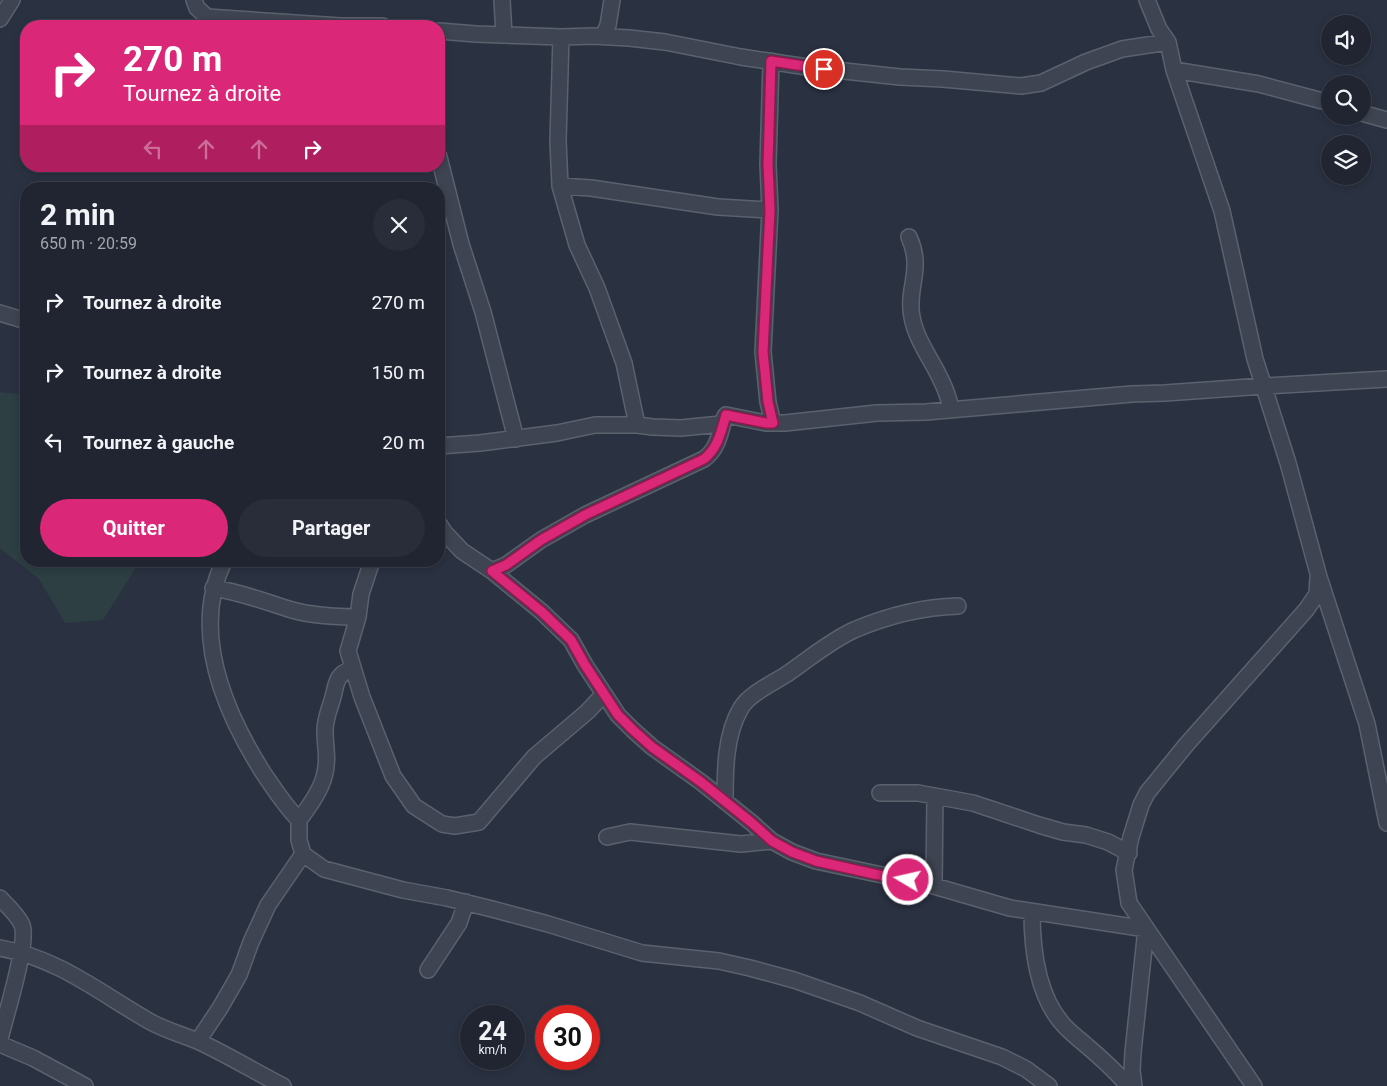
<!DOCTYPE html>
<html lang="fr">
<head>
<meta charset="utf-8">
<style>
  body { margin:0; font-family:Roboto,sans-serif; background:#282d39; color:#f1f3f6; height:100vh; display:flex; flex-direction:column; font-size:19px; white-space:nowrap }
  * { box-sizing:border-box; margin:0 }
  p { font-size:16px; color:#a2a5ab }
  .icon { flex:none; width:28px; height:28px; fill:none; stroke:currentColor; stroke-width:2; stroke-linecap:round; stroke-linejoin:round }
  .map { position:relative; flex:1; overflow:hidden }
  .details { position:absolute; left:20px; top:182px; width:425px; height:385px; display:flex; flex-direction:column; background:#202531; border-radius:20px; box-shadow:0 2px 8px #0003,0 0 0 1px #3d424d }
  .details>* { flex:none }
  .guide { position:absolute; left:20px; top:20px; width:425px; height:152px; border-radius:20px; box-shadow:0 2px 8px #0003,0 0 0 1px #3d424d; background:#db2777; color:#fff; overflow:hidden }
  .buttons { position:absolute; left:1321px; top:15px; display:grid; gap:10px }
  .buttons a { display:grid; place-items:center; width:50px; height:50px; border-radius:50%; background:#202531; box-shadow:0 2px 8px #0003,0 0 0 1px #3d424d; font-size:25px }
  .speed { position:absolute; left:460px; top:1005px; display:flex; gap:10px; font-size:25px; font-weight:700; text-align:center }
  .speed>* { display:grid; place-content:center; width:65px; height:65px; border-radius:50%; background:#202531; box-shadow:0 2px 8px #0003,0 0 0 1px #3d424d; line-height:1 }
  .speed small { font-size:12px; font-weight:400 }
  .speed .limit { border:8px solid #d22; background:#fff; color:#111 }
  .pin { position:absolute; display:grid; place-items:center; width:42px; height:42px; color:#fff; margin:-21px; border:2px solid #fff; border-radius:50%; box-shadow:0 1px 5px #0007 }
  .me { position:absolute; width:55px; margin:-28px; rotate:279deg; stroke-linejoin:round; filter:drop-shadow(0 0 4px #0008) }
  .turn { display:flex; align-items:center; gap:18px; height:105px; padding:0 20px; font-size:22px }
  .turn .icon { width:65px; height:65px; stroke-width:2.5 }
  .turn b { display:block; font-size:35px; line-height:42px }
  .lanes { display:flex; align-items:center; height:48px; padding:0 20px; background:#0003; justify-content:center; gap:25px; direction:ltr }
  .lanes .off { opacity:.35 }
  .round { display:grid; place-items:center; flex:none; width:52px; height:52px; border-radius:26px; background:#282d39 }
  .head { display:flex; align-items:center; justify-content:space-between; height:85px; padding:0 20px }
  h1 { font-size:30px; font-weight:700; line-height:38px }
  .button { display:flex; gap:10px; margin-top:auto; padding:10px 20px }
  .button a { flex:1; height:58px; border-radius:30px; background:#db2777; color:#fff; font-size:20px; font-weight:700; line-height:58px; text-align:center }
  .button a+a { background:#282d39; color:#f1f3f6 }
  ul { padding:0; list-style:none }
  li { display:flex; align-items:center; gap:15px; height:70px; padding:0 20px }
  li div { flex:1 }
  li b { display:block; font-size:19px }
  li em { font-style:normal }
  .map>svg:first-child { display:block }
  .green { fill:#2d3f43 }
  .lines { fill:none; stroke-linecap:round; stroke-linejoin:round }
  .minor-casing { stroke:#5c616e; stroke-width:18 }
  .minor { stroke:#3e4451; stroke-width:15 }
  .route-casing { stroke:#8e194d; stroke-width:12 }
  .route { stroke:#db2777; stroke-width:9 }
</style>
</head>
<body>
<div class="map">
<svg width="1387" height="1086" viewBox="0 0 1387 1086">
  <rect width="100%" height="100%" fill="#2a3141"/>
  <path class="green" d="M0,392L26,395V561H140L103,620L65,623L39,579L0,548Z"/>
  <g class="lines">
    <defs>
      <path id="minor" d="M194,0L197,8L207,17L341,26H383
        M502,0L504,35
        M1147,0L1159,29L1168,42L1174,70L1222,211L1255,359L1288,463L1319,577L1367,724L1387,823
        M0,19L12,0
        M439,31L476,34L561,37L593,36L629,38L665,42L741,57L807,67L900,77L943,79L1021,86L1041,83L1086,62L1122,49L1168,42
        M603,36L608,25L612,0
        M561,37L558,141L560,186L577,245L597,288L624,363L637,425
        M771,61L768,164L770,210L763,352L768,402L773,423
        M1174,70L1259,84L1330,103
        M1362,113L1387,120
        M439,157L461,244L483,312L516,439
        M560,186L591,188L718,207L770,210
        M909,237C924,270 906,288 912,317C916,340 932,360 941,380C946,390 949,399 951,409
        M0,313L26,321
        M439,446L480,443L557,433L595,425H637L653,427L681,428L721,424L726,415L766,423H785L877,413L926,412L1132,394L1165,393L1264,386L1387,379
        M439,524L445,533L462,551L492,571L542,612L571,640L585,665L618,715L633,730L652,747L701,782L752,823L772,841L792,852L816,861L934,886L1010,908L1146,929L1133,1052L1132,1071L1134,1086
        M224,561C190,632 225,713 264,774C275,790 285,806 299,820V840L303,854L324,869L403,890L447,898L492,909L548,924L642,953L719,961L750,968L794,980L860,1003L917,1028L1002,1057L1026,1069L1049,1086
        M372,561L361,594L358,617L348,651L362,697L393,776L414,806L442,824L455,826L479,822L534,757L587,712L604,694
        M492,571L506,565L541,540L585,515L704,459C718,449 720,433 725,416
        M213,588C241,592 266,602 292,610C314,616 336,617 358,617
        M880,793H918L973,803L1039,825L1063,832L1086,835L1108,842L1129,853
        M725,801C725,772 725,734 741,708C749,694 773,683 787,674C809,659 830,641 854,630C887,616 922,607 958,606
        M299,820C309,807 320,792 324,777C329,759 325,747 325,731C325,718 330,708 333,697C337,681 336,675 353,668
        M607,837L630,832L741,844L772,841
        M934,886L935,796
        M0,898C7,906 18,915 22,925C29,943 5,1017 0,1039
        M1032,912C1032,949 1037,993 1061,1022C1068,1031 1078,1038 1087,1046C1101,1058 1116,1071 1128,1086
        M0,948C58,958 100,993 149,1021C166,1031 185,1035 202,1043C229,1056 256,1072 283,1086
        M428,970L459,923L466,902
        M202,1043V1035L220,1008L239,975L251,942L268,905L303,854
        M0,1044L33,1058L85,1086
        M1254,1086L1129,903L1124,870L1131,837L1141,805L1147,793L1186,745L1306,610L1317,594L1318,578"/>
    </defs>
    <use href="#minor" class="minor-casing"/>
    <use href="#minor" class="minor"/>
  </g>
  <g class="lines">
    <defs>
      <path id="route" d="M824,69L771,61L768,164L770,210L763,352L768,402L773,423H766L726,415C721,432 718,448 704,459L585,515L541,540L506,565L492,571L542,612L571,640L585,665L618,715L633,730L652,747L701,782L752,823L772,841L792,852L816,861L874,874L908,880"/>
    </defs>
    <use href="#route" class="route-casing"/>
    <use href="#route" class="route"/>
  </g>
</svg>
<div class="buttons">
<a><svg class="icon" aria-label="sound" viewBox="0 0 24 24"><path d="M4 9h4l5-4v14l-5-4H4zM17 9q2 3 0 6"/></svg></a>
<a><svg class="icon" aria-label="search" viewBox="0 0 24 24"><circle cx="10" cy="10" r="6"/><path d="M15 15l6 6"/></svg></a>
<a><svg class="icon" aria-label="layers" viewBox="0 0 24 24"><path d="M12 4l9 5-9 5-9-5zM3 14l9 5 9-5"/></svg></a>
</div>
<div class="speed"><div>24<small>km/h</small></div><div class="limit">30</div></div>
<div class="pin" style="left:824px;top:69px;background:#d93025"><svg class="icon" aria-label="arrive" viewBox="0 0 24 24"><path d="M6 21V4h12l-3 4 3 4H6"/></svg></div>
<svg class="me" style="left:908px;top:880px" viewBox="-20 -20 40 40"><circle r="17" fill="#db2777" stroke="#fff" stroke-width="3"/><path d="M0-11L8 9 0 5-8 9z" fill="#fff"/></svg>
<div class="guide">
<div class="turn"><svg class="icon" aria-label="right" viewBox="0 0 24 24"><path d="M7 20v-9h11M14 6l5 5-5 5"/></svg><div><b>270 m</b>Tournez à droite</div></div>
<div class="lanes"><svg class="icon off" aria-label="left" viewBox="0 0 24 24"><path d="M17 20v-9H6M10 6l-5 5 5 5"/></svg><svg class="icon off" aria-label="ahead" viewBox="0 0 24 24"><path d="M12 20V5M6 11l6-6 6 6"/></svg><svg class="icon off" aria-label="ahead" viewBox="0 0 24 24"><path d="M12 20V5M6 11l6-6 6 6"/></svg><svg class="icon" aria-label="right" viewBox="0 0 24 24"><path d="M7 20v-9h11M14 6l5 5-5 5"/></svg></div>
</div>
<section class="details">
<div class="head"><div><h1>2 min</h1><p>650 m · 20:59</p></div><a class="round"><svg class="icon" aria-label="close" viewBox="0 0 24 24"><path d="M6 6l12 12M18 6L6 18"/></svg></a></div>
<ul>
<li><svg class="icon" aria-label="right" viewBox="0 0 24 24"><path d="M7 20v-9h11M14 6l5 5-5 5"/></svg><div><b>Tournez à droite</b></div><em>270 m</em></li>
<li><svg class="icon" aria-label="right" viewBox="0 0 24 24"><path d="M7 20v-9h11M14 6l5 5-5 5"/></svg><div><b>Tournez à droite</b></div><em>150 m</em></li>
<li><svg class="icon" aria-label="left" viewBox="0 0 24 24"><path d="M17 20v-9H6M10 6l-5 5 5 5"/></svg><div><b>Tournez à gauche</b></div><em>20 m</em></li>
</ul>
<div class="button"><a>Quitter</a><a>Partager</a></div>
</section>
</div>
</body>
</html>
